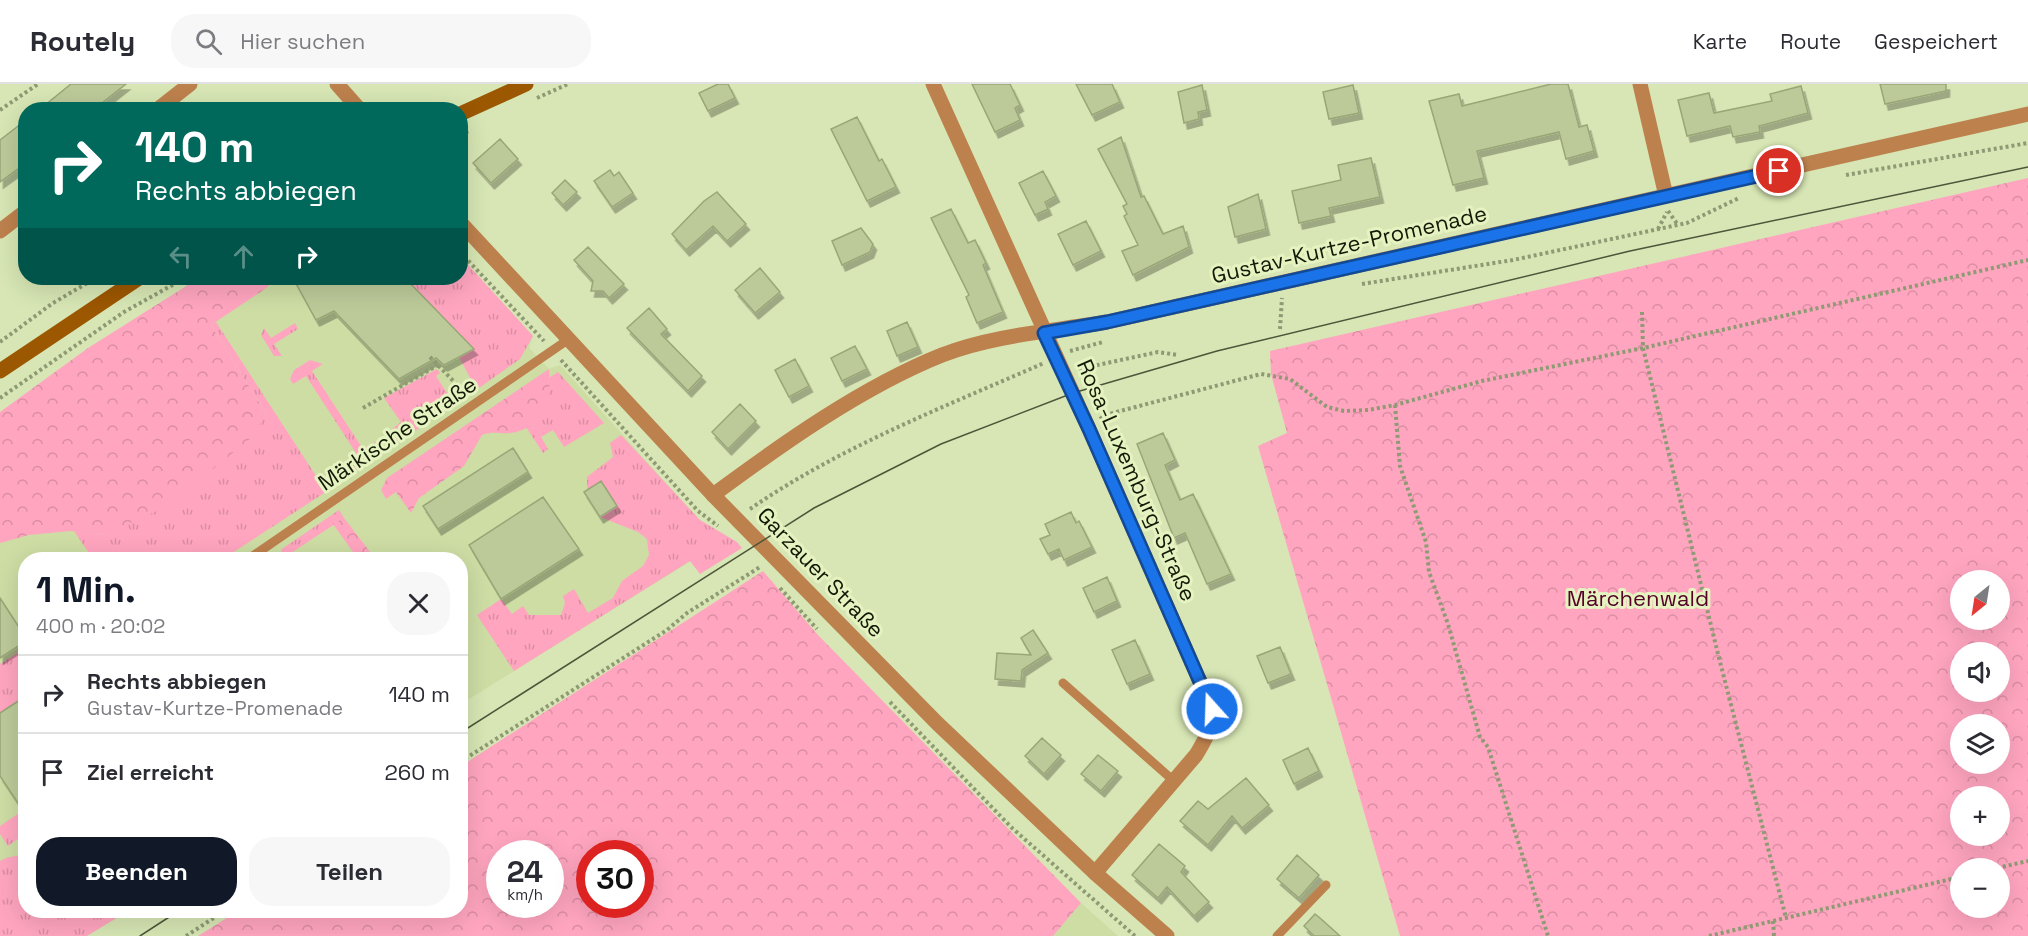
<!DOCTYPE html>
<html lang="de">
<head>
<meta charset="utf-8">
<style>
  body { margin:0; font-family:"Space Grotesk",sans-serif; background:#f7f7f7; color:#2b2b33; height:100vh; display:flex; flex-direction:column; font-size:22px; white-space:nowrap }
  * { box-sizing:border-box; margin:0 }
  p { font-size:20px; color:#7c7c81 }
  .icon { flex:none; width:33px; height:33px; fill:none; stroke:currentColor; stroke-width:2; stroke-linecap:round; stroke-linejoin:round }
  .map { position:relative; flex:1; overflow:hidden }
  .sheet { position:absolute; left:18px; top:468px; width:450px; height:366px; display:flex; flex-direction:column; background:#fff; border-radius:24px; box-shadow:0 6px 24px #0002 }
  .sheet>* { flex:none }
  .top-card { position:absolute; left:18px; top:18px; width:450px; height:183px; border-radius:24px; box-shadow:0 6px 24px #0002; background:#00695c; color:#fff; overflow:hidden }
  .needle { width:39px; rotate:210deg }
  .tools { position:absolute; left:1950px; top:486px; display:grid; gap:12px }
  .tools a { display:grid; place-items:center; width:60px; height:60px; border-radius:50%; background:#fff; box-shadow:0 6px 24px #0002; font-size:30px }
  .speed { position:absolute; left:486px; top:756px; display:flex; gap:12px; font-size:30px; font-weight:700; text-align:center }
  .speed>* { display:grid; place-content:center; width:78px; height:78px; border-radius:50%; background:#fff; box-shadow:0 6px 24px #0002; line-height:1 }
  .speed small { font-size:15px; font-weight:400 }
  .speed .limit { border:9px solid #d22; background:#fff; color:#111 }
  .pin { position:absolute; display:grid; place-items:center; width:51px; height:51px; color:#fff; margin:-26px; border:3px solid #fff; border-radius:50%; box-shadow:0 2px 6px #0007 }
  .me { position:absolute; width:66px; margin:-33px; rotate:340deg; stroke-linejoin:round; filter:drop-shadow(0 0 4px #0008) }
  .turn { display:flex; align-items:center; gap:21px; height:126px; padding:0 18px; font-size:27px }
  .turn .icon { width:78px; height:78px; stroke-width:2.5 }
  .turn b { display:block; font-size:42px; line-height:51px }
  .lanes { display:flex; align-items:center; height:57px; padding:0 18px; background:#0003; justify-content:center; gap:30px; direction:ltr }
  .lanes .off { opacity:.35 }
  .round { display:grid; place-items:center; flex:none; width:63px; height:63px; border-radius:24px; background:#f7f7f7 }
  .summary { display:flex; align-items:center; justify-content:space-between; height:102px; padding:0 18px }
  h1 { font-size:36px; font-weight:600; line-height:45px; color:#111827 }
  .primary-button { display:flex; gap:12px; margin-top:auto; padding:12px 18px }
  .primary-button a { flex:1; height:69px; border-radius:24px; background:#111827; color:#fff; font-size:24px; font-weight:600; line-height:69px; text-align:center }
  .primary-button a+a { background:#f7f7f7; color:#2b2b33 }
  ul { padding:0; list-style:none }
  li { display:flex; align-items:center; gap:18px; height:78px; padding:0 18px; border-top:2px solid #e1e1e2 }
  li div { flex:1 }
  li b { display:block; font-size:22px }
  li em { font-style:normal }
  header { display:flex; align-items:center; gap:36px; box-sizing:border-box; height:84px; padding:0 30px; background:#fff; border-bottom:2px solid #e1e1e2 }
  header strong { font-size:28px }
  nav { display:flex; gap:33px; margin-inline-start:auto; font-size:21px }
  .search { width:420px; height:54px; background:#f7f7f7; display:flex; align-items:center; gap:15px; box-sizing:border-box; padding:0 21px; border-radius:24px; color:#7c7c81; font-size:22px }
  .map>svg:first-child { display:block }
  .built { fill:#cddda4 }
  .grass { fill:url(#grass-tufts) }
  .forest { fill:url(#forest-crowns); fill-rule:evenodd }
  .building { fill:#bcca99; stroke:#99a677; stroke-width:1.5; filter:url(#shadow) }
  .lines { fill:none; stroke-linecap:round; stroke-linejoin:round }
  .path { stroke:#8e9a74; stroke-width:4; stroke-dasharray:3 3; stroke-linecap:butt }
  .service { stroke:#bd814d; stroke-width:9 }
  .minor { stroke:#bd814d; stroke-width:15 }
  .tertiary { stroke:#bd814d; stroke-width:15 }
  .secondary { stroke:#9c5701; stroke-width:15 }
  .tram { stroke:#4d553a; stroke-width:1.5 }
  .route-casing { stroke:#114b97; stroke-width:15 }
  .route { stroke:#1a73e8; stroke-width:10 }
  .labels { text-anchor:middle; stroke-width:6; stroke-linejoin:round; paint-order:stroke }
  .street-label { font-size:22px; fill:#141907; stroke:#e5f3c1 }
  .park-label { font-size:22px; fill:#560229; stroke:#e5f3c1 }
</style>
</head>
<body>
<header>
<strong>Routely</strong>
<div class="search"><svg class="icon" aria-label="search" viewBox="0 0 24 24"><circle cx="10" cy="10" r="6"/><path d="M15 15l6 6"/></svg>Hier suchen</div>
<nav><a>Karte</a><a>Route</a><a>Gespeichert</a></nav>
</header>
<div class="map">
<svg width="2028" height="852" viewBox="0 0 2028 852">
  <defs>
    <pattern id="grass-tufts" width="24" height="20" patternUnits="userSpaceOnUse" patternTransform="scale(1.5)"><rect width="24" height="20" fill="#ffa5bf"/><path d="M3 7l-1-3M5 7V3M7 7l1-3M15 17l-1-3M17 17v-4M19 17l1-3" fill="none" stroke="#da8da3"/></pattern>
    <pattern id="forest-crowns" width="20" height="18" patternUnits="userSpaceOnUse" patternTransform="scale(1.5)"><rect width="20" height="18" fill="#ffa5bf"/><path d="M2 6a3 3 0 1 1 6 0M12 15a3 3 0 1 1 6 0" fill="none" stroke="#da8da3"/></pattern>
    <filter id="shadow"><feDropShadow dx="3.5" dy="6" stdDeviation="0" flood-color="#0004"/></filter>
  </defs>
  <rect width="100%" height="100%" fill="#d7e6b4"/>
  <path class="built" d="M461,173L533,252L529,264L549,285L560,281L720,459L461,620L460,476H26V826L128,827L87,852H0V419L266,330L186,201L199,194H460Z
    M1081,819L1118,852H1053Z"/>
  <path class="grass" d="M461,173L533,252L520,275L479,304L474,301L459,273L473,265L405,194H460Z
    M216,238L318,395L331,386L339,397L338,400L223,475H93L74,447L105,450L266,330L211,241Z
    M295,239L298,245L274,260L282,272H274L261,251L264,244L271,254Z
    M310,276L323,280L312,287L363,365L375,358L383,369L353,388L346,377L356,369L306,292L293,300L290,295L294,286Z
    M437,285L440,289L436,292L451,315L456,313L459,318L398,358L390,347L401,338L384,314Z
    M558,288L604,339L564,363L553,346L541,353L548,365L543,369L526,343L533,340L550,293Z
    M621,351L700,436L737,458L742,464L700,490L690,477L514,587L477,531L501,515L512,530L523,522L529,531H561L565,519L563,512L574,505L588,529L613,514L622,497L643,482L649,471L647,455L638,448L600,433L617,422L601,397L587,406V393L613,373L610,359Z
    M339,426L344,434L288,471L290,475H279L282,465Z
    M25,564V612L0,629V580Z
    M25,725V750L8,762L0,750V742Z
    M25,768L26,826L128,827L87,852H0V777C9,771 17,774 25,768Z"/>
  <path class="forest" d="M2028,94V852H1400L1258,362L1287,349L1271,290L1270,267ZM2000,496V536H1960V496ZM1960,568H2000V608H1960ZM2000,640V680H1960V640ZM2000,712V752H1960V712ZM1960,784H2000V824H1960Z
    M199,194H277L265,205L211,241L266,330L250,355L166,423L105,450L70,447L29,451L0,459V328L88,264Z
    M549,285C552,314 544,345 510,349C500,350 492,347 482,351L464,382L419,414L411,429L396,408L386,415L381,406L387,394Z
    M344,434L374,473V475H358L333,440Z
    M763,487L818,551L1081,819L1053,852H198L238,827L460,826L461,682ZM500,770H550V820H500ZM590,770H640V820H590Z"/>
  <path class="building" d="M71,0H126L93,26H39Z
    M718,0H728L735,14L708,27L699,9Z
    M972,0H1010L1020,21L1015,24L1020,36L995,48Z
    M1076,0H1112L1120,18L1092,31Z
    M1551,0H1568L1579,43L1587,41L1594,67L1566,75L1559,48L1477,67L1484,94L1453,101L1429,17L1459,10L1462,22Z
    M1880,0H1946V7L1885,20Z
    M1202,1L1207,26L1198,28L1199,35L1184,39L1178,8Z
    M1353,1L1359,29L1329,35L1323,8Z
    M1801,2L1808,29L1759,42L1760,48L1733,53L1730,42L1687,52L1678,16L1709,9L1714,29L1772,17L1770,10Z
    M857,33L879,77L882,75L896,103L867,117L831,45Z
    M26,36V79L0,98V56Z
    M1121,53L1141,113L1144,112L1163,150L1183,142L1189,163L1133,191L1122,167L1138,161L1124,132L1127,130L1123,122L1127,120L1098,65Z
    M500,55L518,75L491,99L473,79Z
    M1371,74L1380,113L1329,124L1331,132L1299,139L1292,107L1341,96L1338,81Z
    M610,86L614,92L619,88L633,109L612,123L594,97Z
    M1043,87L1056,112L1045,118L1048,125L1035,131L1019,99Z
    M565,96L577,108L563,121L552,109Z
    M717,108L746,140L727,157L713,142L686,166L672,150L704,117Z
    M1258,110L1266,145L1235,153L1228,123Z
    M951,125L968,159L975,156L986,179L983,181L1003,228L977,239L966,213L969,211L931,134Z
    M1086,137L1101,167L1073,181L1058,150Z
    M861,144L873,160L870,168L842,181L832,157Z
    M588,163L624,200L609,214L603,207H591L593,197L574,176Z
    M760,184L780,208L755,229L735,206Z
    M293,194H405L474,265L444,281L436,274L399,295L334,227L316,236Z
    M649,224L667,245L661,250L702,292L688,307L627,244Z
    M907,238L918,263L897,272L887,247Z
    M855,262L867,285L842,297L831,274Z
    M795,275L809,302L789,313L775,286Z
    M740,320L756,337L728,365L712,348Z
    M1163,349L1175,376L1165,381L1180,416L1193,410L1231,490L1207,500L1185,449L1174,454L1137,360Z
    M513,364L528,388L438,445L423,422Z
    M601,397L617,422L600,433L584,408Z
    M543,413L579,465L501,515L469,461Z
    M1071,428L1076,439L1079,437L1092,463L1064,476L1059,465L1048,470L1040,455L1050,451L1045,440Z
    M1107,493L1117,517L1094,528L1083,504Z
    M0,514L26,554V557L0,574Z
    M1033,546L1048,569L1022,586L1021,597L995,595L997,569L1031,571L1021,554Z
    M1135,556L1150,590L1127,600L1112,566Z
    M1280,563L1291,590L1268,599L1257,572Z
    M26,612V731L0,692V629Z
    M1042,654L1061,671L1044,690L1025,672Z
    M1308,664L1319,687L1294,700L1283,676Z
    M1098,671L1118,687L1101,707L1081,690Z
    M1246,694L1269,721L1242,744L1232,732L1208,761L1180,737L1198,717L1208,725Z
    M1159,760L1185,782L1181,788L1209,818L1194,832L1167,803L1158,814L1132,791Z
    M1297,771L1319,791L1299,814L1277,795Z
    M1315,830L1320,834L1340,852H1314L1304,842Z"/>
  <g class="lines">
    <path class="path" d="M537,14L568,0
      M0,26L38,0
      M460,51L471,46
      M1846,91L2028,59
      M1668,127L1678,141
      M1658,145L1667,128
      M460,168L544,257
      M1362,200L1513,176L1687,139L1739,114
      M1642,228L1643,264L1719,574L1786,834
      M1280,245L1282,214
      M0,258L53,219L96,194
      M1070,267L1103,258
      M430,273L466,310
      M561,276L698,427L718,442
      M1079,285L1158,268L1178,271
      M0,314L124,228L185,194
      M1395,321L1400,382L1426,458L1429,488L1448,540L1480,653L1488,663L1548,852
      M363,324L438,281
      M1100,335L1105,331L1261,290L1290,295L1327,323L1344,327L1368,326L1395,321L1482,297L1643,264L2028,176
      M750,425C840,363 944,323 1044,279
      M780,504L817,545
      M890,618L1012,744L1135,852
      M460,678L667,546L687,529L760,483
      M1997,784L2028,777
      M1773,837L1774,852
      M186,852L226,826
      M1709,852L1960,793"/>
    <path class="service" d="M247,476L569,255
      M1063,599L1175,698
      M1277,852L1326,801"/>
    <path class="minor" d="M933,0L1089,345L1212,625C1213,643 1205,656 1196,671L1095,789
      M1640,0L1666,112
      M157,26L190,0
      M0,147L26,127
      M713,411C782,360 862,303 942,271C993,251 1054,247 1107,238L2028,30"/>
    <path class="tertiary" d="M337,0L360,26
      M460,138L713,411L937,639L1095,789L1167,852"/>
    <path class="secondary" d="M460,30L526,0
      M0,287L139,194"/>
    <path class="tram" d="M460,649L814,424L941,360L1073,309L1217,267L1630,167L2028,83
      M140,852L180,826"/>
  </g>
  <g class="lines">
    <defs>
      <path id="route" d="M1212,625L1089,345L1044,249L1107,238L1779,87"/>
    </defs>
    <use href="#route" class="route-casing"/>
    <use href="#route" class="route"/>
  </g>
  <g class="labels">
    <g class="street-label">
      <text transform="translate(1349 160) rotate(-13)" y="8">Gustav-Kurtze-Promenade</text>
      <text transform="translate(397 349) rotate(-34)" y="8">Märkische Straße</text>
      <text transform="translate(1137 396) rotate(66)" y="8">Rosa-Luxemburg-Straße</text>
      <text transform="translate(821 488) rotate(46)" y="8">Garzauer Straße</text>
    </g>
    <g class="park-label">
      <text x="1638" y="522">Märchenwald</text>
    </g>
  </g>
</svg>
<div class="tools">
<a><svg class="needle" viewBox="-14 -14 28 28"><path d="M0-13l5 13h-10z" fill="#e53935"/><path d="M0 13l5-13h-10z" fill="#7c7c81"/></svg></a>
<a><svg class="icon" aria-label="sound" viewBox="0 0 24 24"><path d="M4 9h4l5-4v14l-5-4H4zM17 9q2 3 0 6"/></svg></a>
<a><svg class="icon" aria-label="layers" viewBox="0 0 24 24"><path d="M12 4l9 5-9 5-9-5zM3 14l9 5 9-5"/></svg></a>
<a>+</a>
<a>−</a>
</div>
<div class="speed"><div>24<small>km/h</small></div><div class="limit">30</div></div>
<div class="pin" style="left:1779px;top:87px;background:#d93025"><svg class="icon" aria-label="arrive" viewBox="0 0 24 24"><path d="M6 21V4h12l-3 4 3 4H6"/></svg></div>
<svg class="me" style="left:1212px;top:625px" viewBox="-20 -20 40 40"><circle r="17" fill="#1a73e8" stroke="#fff" stroke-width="3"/><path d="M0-11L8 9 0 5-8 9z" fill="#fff"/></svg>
<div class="top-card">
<div class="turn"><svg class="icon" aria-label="right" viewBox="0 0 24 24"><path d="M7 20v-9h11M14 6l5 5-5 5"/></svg><div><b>140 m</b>Rechts abbiegen</div></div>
<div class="lanes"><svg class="icon off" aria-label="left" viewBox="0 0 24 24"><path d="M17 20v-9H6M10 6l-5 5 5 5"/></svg><svg class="icon off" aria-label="ahead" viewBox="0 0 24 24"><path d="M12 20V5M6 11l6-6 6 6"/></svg><svg class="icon" aria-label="right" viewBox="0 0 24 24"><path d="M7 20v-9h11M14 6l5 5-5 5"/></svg></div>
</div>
<section class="sheet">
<div class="summary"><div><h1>1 Min.</h1><p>400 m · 20:02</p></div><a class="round"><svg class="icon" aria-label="close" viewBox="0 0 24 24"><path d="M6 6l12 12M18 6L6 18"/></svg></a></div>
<ul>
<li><svg class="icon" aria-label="right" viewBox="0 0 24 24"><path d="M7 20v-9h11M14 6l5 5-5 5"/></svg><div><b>Rechts abbiegen</b><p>Gustav-Kurtze-Promenade</p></div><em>140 m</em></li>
<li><svg class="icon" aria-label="arrive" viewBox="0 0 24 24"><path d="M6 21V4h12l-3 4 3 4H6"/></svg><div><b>Ziel erreicht</b></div><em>260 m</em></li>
</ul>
<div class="primary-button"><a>Beenden</a><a>Teilen</a></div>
</section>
</div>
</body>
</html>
